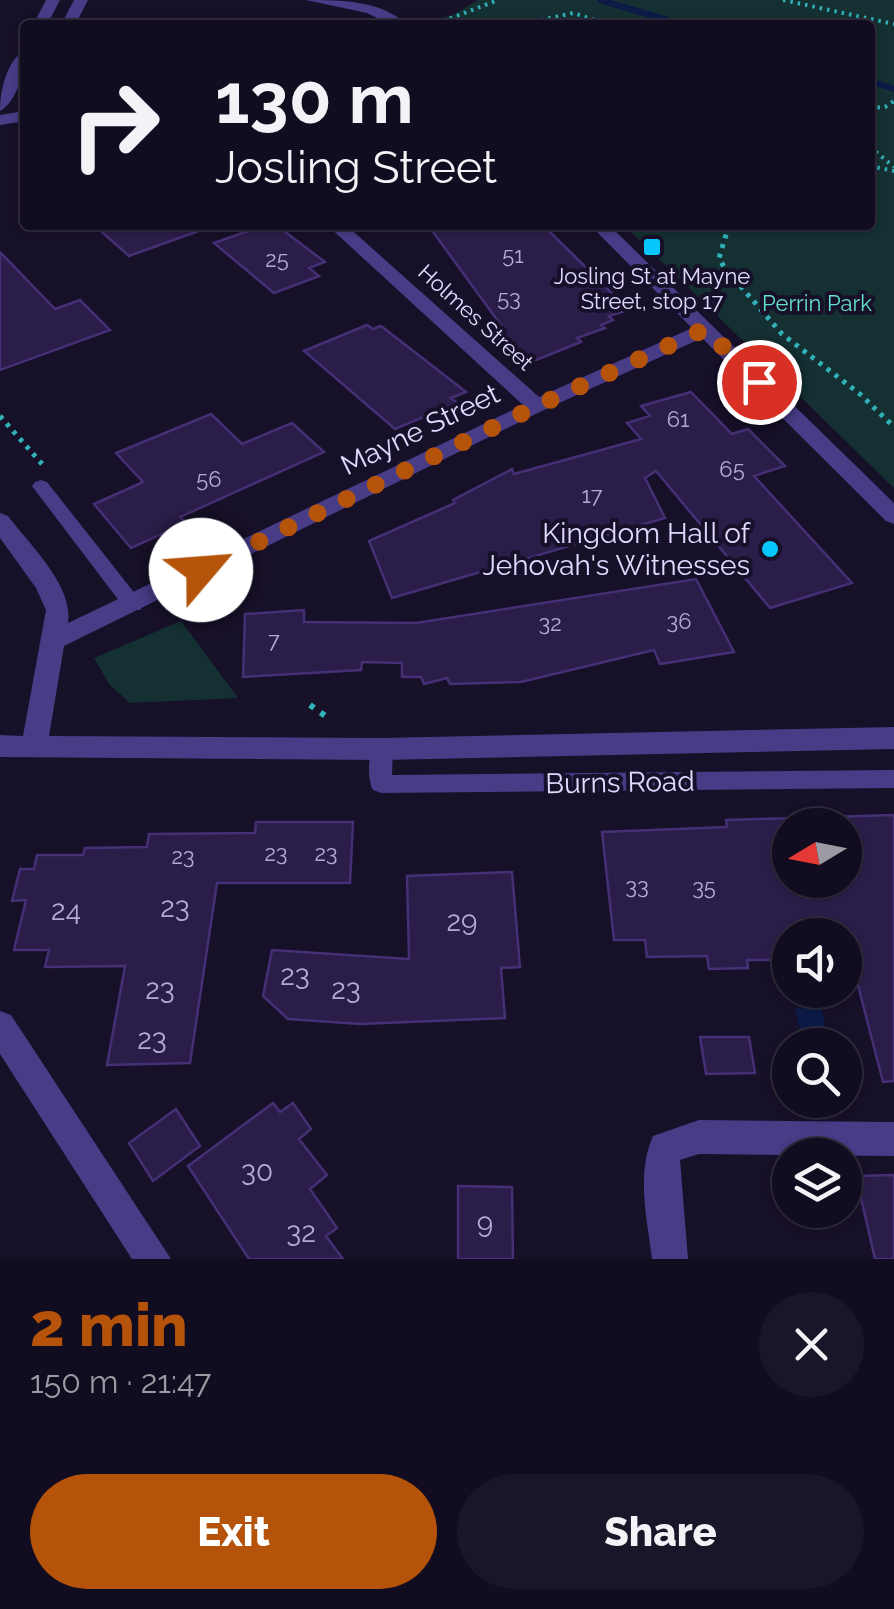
<!DOCTYPE html>
<html lang="en">
<head>
<meta charset="utf-8">
<style>
  body { margin:0; font-family:Raleway,sans-serif; background:#1a1528; color:#f1f3f6; height:100vh; display:flex; flex-direction:column; font-size:38px; white-space:nowrap }
  * { box-sizing:border-box; margin:0 }
  p { font-size:32px; color:#9c9ba4 }
  .icon { flex:none; width:55px; height:55px; fill:none; stroke:currentColor; stroke-width:2; stroke-linecap:round; stroke-linejoin:round }
  .map { position:relative; height:1259px; overflow:hidden }
  .drawer { display:flex; flex-direction:column; background:#110c1f; flex:1 }
  .drawer>* { flex:none }
  .banner { position:absolute; left:20px; top:20px; width:855px; height:210px; border-radius:10px; box-shadow:0 2px 8px #0004,0 0 0 2px #302c3d; background:#110c1f; color:#f1f3f6; overflow:hidden }
  .needle { width:65px; rotate:260deg }
  .fabs { position:absolute; left:772px; top:808px; display:grid; gap:20px }
  .fabs a { display:grid; place-items:center; width:90px; height:90px; border-radius:50%; background:#110c1f; box-shadow:0 2px 8px #0004,0 0 0 2px #302c3d; font-size:50px }
  .pin { position:absolute; display:grid; place-items:center; width:85px; height:85px; color:#fff; margin:-42px; border:5px solid #fff; border-radius:50%; box-shadow:0 2px 10px #0007 }
  .me { position:absolute; width:110px; margin:-55px; rotate:63deg; stroke-linejoin:round; filter:drop-shadow(0 0 8px #0008) }
  .turn { display:flex; align-items:center; gap:35px; height:210px; padding:0 30px; font-size:45px }
  .turn .icon { width:130px; height:130px; stroke-width:2.5 }
  .turn b { display:block; font-size:70px; line-height:85px }
  .round { display:grid; place-items:center; flex:none; width:105px; height:105px; border-radius:52px; background:#1a1528 }
  .head { display:flex; align-items:center; justify-content:space-between; height:170px; padding:0 30px }
  h1 { font-size:60px; font-weight:800; line-height:75px; color:#b45309 }
  .cta { display:flex; gap:20px; margin-top:auto; padding:20px 30px }
  .cta a { flex:1; height:115px; border-radius:60px; background:#b45309; color:#fff; font-size:40px; font-weight:800; line-height:115px; text-align:center }
  .cta a+a { background:#1a1528; color:#f1f3f6 }
  .map>svg:first-child { display:block }
  .green { fill:#143032 }
  .water { fill:#0b1a47 }
  .lines { fill:none; stroke-linecap:round; stroke-linejoin:round }
  .stream { stroke:#0b1a47; stroke-width:6 }
  .building { fill:#2b1d49; stroke:#452f75; stroke-width:2.5; fill-rule:evenodd }
  .path-far2 { stroke:#32b1b9; stroke-width:4; stroke-dasharray:2.5 5; stroke-linecap:butt }
  .path-far1 { stroke:#32b1b9; stroke-width:5; stroke-dasharray:4 6; stroke-linecap:butt }
  .path { stroke:#32b1b9; stroke-width:6; stroke-dasharray:5 8; stroke-linecap:butt }
  .service { fill:#483c87; fill-rule:evenodd }
  .minor { fill:#483c87; fill-rule:evenodd }
  .route { stroke:#b45309; stroke-width:18; stroke-dasharray:0 32.4 }
  .poi-dot { fill:#07c6fc; stroke:#171029; stroke-width:4 }
  .labels { text-anchor:middle; stroke-width:8; stroke-linejoin:round; paint-order:stroke }
  .number-label { font-size:22px; fill:#b4aad1 }
  .far-poi-label { font-size:22px; fill:#e1d9fe; stroke:#171029 }
  .far-park-label { font-size:22px; fill:#64dfcf; stroke:#171029 }
  .far-street-label { font-size:22px; fill:#e1d9fe; stroke:#171029 }
  .street-label { font-size:28px; fill:#e1d9fe; stroke:#171029 }
  .poi-label { font-size:28px; fill:#e1d9fe; stroke:#171029; text-anchor:end }
  .near-number-label { font-size:28px; fill:#b4aad1 }
</style>
</head>
<body>
<div class="map">
<svg width="894" height="1259" viewBox="0 0 894 1259">
  <rect width="100%" height="100%" fill="#171029"/>
  <path class="green" d="M478,0H894V488L624,225H870V25H416L453,15Z
    M181,621L238,698L130,703L109,684L94,658Z"/>
  <path class="water" d="M795,1008H821L829,1045H803Z"/>
  <g class="lines">
    <path class="stream" d="M600,0L684,25
      M870,81L894,89"/>
  </g>
  <path class="building" d="M94,225H204V229L129,256Z
    M265,225H276L325,262L309,268L319,276L274,293L214,243Z
    M428,225H543L629,310L609,316L613,320L601,325L605,328L577,338L581,342L531,362L498,329L503,328Z
    M0,252L55,309L80,300L110,330L0,370Z
    M367,325L373,329L381,326L466,392L451,398L457,403L395,429L304,351Z
    M691,392L732,434L748,429L785,466L754,476L852,583L770,608L656,471L645,478L665,518L392,598L369,541L455,503L453,500L512,469L514,474L641,439L627,423L650,416L641,406Z
    M211,414L242,444L292,423L324,452L180,517L186,523L131,548L94,504L143,482L116,453Z
    M696,579L734,652L660,664L654,650L521,682L450,684L447,678L424,684L421,677H402V663L362,662L361,670L243,677L245,614L304,610V622L416,623Z
    M894,815V1081L883,1082L845,935H790V960H747L748,968L709,969L707,956L647,957L645,940H614L602,832L727,827L726,820ZM790,825H845V880H790Z
    M256,822H353L350,883H217L190,1063L107,1065L125,966L45,967L49,950H14L26,900L12,901L20,869H34L37,855H83L85,848L147,847L149,834L255,833Z
    M512,872L520,967L501,968L505,1018L360,1024L288,1019L263,996L272,950L409,959L407,876Z
    M700,1037H749L755,1073L706,1074Z
    M273,1103L280,1112L293,1103L311,1129L299,1139L327,1175L310,1189L337,1228L326,1236L343,1259H249L188,1166Z
    M176,1109L200,1146L153,1181L129,1143Z
    M894,1175V1259H875L856,1176Z
    M458,1186L512,1187L513,1259H458Z"/>
  <g class="lines">
    <path class="path-far2" d="M783,0L894,24
      M436,24L498,0
      M519,25L573,13L610,25
      M870,108L885,107L894,101
      M870,147L894,167
      M870,166L894,171"/>
    <path class="path-far1" d="M729,225L719,258L724,267L782,334L860,394L894,427
      M0,416L42,464"/>
    <path class="path" d="M310,705L331,720"/>
    <path class="service" d="M41,480L47,482L140,600L143,605L140,610H126L35,490L32,486L35,482Z
      M382,740L390,743L393,749L392,775L894,770V788L381,793L373,790C367,779 368,755 374,743Z"/>
    <path class="minor" d="M46,0H60L47,25H33Z
      M74,0H88L75,25H61Z
      M306,0C340,0 382,0 407,25H391L367,13Z
      M25,50C25,69 18,101 0,111C0,90 7,60 25,50Z
      M25,111V121L0,125V115Z
      M327,225H346L539,397L692,328L590,225H609L894,503V524L886,521L702,338L544,410L64,646L49,736L382,738L894,727V749L382,760L0,757V735L23,736L46,610L36,588L0,538V513L8,516C29,544 74,586 68,623L523,405Z
      M0,1011L11,1015L171,1259H132L0,1054Z
      M699,1120L894,1122V1156L699,1154L680,1160L688,1259H652C647,1218 636,1175 653,1136Z"/>
  </g>
  <g class="lines">
    <path class="route" d="M201,570L537,406L705,329L759,382"/>
  </g>
  <g class="poi-dot">
    <rect x="642" y="237" width="20" height="20" rx="5"/>
    <circle cx="770" cy="549" r="10"/>
  </g>
  <g class="labels">
    <g class="number-label">
      <text x="513" y="263">51</text>
      <text x="277" y="267">25</text>
      <text x="509" y="306">53</text>
      <text x="678" y="427">61</text>
      <text x="732" y="477">65</text>
      <text x="209" y="487">56</text>
      <text x="592" y="503">17</text>
      <text x="679" y="629">36</text>
      <text x="550" y="631">32</text>
      <text x="274" y="648">7</text>
      <text x="276" y="861">23</text>
      <text x="326" y="861">23</text>
      <text x="183" y="864">23</text>
      <text x="637" y="894">33</text>
      <text x="704" y="895">35</text>
    </g>
    <g class="far-poi-label">
      <text x="652" y="284">Josling St at Mayne<tspan x="652" dy="25">Street, stop 17</tspan></text>
    </g>
    <g class="far-park-label">
      <text x="817" y="311">Perrin Park</text>
    </g>
    <g class="far-street-label">
      <text transform="translate(476 317) rotate(42)" y="8">Holmes Street</text>
    </g>
    <g class="street-label">
      <text transform="translate(420 429) rotate(-26)" y="10">Mayne Street</text>
      <text transform="translate(620 782) rotate(-1)" y="10">Burns Road</text>
    </g>
    <g class="poi-label">
      <text x="750" y="543">Kingdom Hall of<tspan x="750" dy="32">Jehovah's Witnesses</tspan></text>
    </g>
    <g class="near-number-label">
      <text x="175" y="917">23</text>
      <text x="66" y="920">24</text>
      <text x="462" y="931">29</text>
      <text x="295" y="985">23</text>
      <text x="160" y="999">23</text>
      <text x="346" y="999">23</text>
      <text x="152" y="1049">23</text>
      <text x="257" y="1181">30</text>
      <text x="485" y="1233">9</text>
      <text x="301" y="1242">32</text>
    </g>
  </g>
</svg>
<div class="fabs">
<a><svg class="needle" viewBox="-14 -14 28 28"><path d="M0-13l5 13h-10z" fill="#e53935"/><path d="M0 13l5-13h-10z" fill="#9c9ba4"/></svg></a>
<a><svg class="icon" aria-label="sound" viewBox="0 0 24 24"><path d="M4 9h4l5-4v14l-5-4H4zM17 9q2 3 0 6"/></svg></a>
<a><svg class="icon" aria-label="search" viewBox="0 0 24 24"><circle cx="10" cy="10" r="6"/><path d="M15 15l6 6"/></svg></a>
<a><svg class="icon" aria-label="layers" viewBox="0 0 24 24"><path d="M12 4l9 5-9 5-9-5zM3 14l9 5 9-5"/></svg></a>
</div>
<div class="pin" style="left:759px;top:382px;background:#d93025"><svg class="icon" aria-label="arrive" viewBox="0 0 24 24"><path d="M6 21V4h12l-3 4 3 4H6"/></svg></div>
<svg class="me" style="left:201px;top:570px" viewBox="-20 -20 40 40"><circle r="19" fill="#fff"/><path d="M0-13L10 11 0 6-10 11z" fill="#b45309"/></svg>
<div class="banner">
<div class="turn"><svg class="icon" aria-label="right" viewBox="0 0 24 24"><path d="M7 20v-9h11M14 6l5 5-5 5"/></svg><div><b>130 m</b>Josling Street</div></div>
</div>
</div>
<section class="drawer">
<div class="head"><div><h1>2 min</h1><p>150 m · 21:47</p></div><a class="round"><svg class="icon" aria-label="close" viewBox="0 0 24 24"><path d="M6 6l12 12M18 6L6 18"/></svg></a></div>
<div class="cta"><a>Exit</a><a>Share</a></div>
</section>
</body>
</html>
